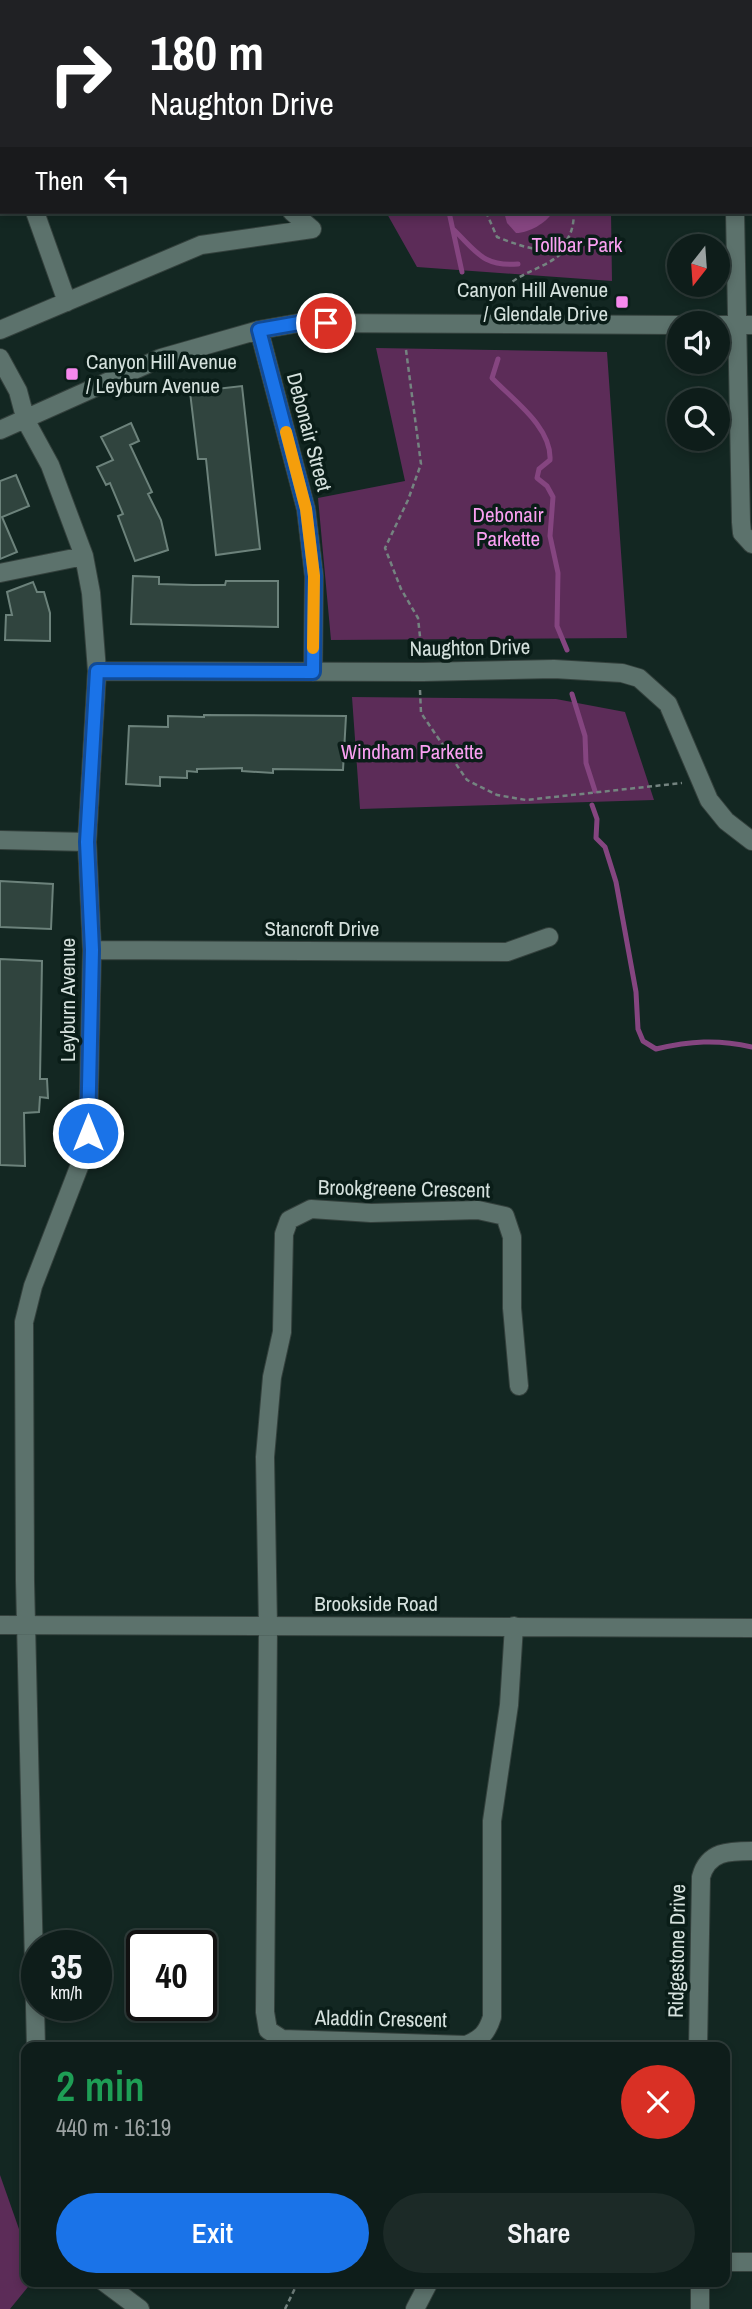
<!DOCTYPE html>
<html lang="en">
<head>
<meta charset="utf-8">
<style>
  body { margin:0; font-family:"Archivo Narrow",sans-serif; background:#1c2a27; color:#f1f3f6; height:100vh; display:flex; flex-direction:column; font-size:26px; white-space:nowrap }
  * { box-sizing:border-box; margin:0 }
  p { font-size:23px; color:#9ba2a2 }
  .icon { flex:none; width:38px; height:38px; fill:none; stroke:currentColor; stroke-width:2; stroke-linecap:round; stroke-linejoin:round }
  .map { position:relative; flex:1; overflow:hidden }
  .side { position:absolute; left:21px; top:2042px; width:709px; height:245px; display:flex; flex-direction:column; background:#0e1d1a; border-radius:14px; box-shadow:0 4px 10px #0003,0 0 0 2px #2e3b39 }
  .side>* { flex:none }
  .top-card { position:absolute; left:0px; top:0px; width:752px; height:214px; box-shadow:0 4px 10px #0003,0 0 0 2px #2e3b39; background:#202124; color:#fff; overflow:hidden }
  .needle { width:46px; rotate:197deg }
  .tools { position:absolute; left:667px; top:234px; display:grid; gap:14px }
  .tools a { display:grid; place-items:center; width:63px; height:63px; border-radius:50%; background:#0e1d1a; box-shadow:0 4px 10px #0003,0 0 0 2px #2e3b39; font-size:35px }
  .speed { position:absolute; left:21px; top:1930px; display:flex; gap:14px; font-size:35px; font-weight:700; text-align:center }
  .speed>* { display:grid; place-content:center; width:91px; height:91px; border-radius:50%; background:#0e1d1a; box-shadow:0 4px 10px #0003,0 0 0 2px #2e3b39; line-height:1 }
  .speed small { font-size:18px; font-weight:400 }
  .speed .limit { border:4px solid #111; border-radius:10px; background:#fff; color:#111 }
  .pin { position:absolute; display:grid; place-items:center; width:60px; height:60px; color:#fff; margin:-30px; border:4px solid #fff; border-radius:50%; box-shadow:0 2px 7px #0007 }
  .me { position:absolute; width:77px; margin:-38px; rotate:0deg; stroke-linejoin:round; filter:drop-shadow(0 0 5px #0008) }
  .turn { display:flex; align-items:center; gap:24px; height:147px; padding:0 35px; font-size:32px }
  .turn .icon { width:91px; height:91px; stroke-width:2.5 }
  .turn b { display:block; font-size:49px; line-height:60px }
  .then { display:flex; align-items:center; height:66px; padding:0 35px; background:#0003; gap:14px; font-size:26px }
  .round { display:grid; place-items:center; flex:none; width:74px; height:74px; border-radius:37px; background:#1c2a27 }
  .overview { display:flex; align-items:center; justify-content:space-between; height:119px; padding:0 35px }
  h1 { font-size:42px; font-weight:600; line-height:52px; color:#1e9e55 }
  .action { display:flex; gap:14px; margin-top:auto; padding:14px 35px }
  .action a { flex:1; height:80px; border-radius:42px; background:#1a73e8; color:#fff; font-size:28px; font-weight:600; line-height:80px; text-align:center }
  .action a+a { background:#1c2a27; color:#f1f3f6 }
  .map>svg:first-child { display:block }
  .green { fill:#5c2c58 }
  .water { fill:#854580 }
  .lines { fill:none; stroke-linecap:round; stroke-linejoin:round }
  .stream { stroke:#854580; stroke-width:5 }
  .building { fill:#30443e; stroke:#6c827b; stroke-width:2 }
  .minor-casing { stroke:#34413d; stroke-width:20 }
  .path { stroke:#748480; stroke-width:2.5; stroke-dasharray:5 3.5; stroke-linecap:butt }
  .minor { stroke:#5c726c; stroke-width:18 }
  .route-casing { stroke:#114b97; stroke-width:18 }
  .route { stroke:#1a73e8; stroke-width:12 }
  .slow { stroke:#f59e0b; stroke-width:12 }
  .poi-dot { fill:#f688ed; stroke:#0a1d18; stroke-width:2.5 }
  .labels { text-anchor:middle; stroke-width:7; stroke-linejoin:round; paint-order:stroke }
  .park-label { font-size:21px; fill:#faa0f2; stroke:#0a1d18 }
  .poi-label { font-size:21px; fill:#d5e1dd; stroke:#0a1d18; text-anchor:end }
  .street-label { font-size:21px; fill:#d5e1dd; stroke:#0a1d18 }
</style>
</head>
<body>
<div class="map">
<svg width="752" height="2309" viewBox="0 0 752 2309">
  <rect width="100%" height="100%" fill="#132722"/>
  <path class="green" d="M386,212H611L612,281L417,267Z
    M376,348L607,352L627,638L331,640L318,498L405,481Z
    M352,697L556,699L625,712L654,800L360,809Z
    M0,2175L26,2249V2282H32L10,2309H0Z"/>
  <path class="water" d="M504,212H553C546,223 529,233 516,233L507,223Z"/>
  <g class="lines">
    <path class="stream" d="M298,0L299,2
      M449,212L462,272
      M453,229C477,252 483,267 518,264
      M498,359L492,378C513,400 552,427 550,460L539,469L537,478L547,486L553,497L550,536L558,573L557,626L567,650
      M572,694L585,736L586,763L595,791
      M592,805L597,819L596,838L605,847L616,882L636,992L638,1029L643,1041L656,1049C690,1041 717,1039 752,1047"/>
  </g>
  <path class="building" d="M242,386L260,549L216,555L206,459H198L190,392Z
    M131,423L139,441L130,445L152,492L148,494L161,520L168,550L135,561L118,516L123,514L110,483L106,485L97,467L113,460L101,437Z
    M16,475L29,506L2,517L17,552L0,559V481Z
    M133,576L159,577V584L193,585H225L226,581H278V627L131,624Z
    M33,582L37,592H44L50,613V641L5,640L6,615H12L7,592Z
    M204,715L346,716L343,770L273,769V773L242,771V768L197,769V772L187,771V778L160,777V786L126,784L129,726L168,727V716L204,717Z
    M0,881L53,884L51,929L0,927Z
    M0,959L42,961L40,1079H47L48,1098L40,1097L39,1112L24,1113L25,1166L0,1165Z"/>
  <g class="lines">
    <defs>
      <path id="minor" d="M0,13H2
        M0,105L2,111
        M751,106H752
        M35,212L67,302
        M292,212L312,229
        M735,212L741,522L742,533L752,544
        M718,325H752
        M0,330L201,245L312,229
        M259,330L306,509L314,576L313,672
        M0,358L18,391L26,421L50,465L84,556L91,593L97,671L87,842L92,950L88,1133L79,1167L33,1286L24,1322L25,1581L36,2048
        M0,430L161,358L259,330L299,323L679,325
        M0,573L84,556
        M97,671L423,672L554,669L622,673L639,678L668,704L709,800L726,821L752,841
        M0,840L87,842
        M92,950L507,952L549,937
        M0,1625L752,1628
        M514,1626L509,1705L492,1821V2017C487,2033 481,2039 466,2045L282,2039L268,2030L265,2012L268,1627L265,1457L272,1377L282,1332L284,1234L289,1220L311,1209L371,1213L478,1210L505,1216L512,1237V1308L519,1386
        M698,2048L701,1877C708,1851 729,1851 752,1851
        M724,2262H752
        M104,2282L140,2309
        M415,2309L429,2282
        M700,2309V2282"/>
    </defs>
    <use href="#minor" class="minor-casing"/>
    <path class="path" d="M352,0L354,2
      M574,0L577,2
      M709,0L710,2
      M486,212L497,237C531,250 573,266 574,212
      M500,293C519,271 541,271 562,253L563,245
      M406,350L421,464L408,500L385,548L401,589L418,618L422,655
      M420,690L421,713L467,780L497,795L526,800L682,783
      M509,2041V2048
      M285,2309L298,2282"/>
    <use href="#minor" class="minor"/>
  </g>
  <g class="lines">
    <defs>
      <path id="route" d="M88,1133L92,950L87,842L97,671L313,672L314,576L306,509L259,330L299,323H326"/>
    </defs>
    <use href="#route" class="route-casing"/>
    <use href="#route" class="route"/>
    <path class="slow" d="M286,432L306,509L314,576L313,648"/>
  </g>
  <g class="poi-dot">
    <rect x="615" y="295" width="14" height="14" rx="3.5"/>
    <rect x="65" y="367" width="14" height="14" rx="3.5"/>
  </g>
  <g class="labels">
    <g class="park-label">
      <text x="577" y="252">Tollbar Park</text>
      <text x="508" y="522">Debonair<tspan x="508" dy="24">Parkette</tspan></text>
      <text x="412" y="759">Windham Parkette</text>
    </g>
    <g class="poi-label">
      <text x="608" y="297">Canyon Hill Avenue<tspan x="608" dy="24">/ Glendale Drive</tspan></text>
      <text x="86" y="369" text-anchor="start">Canyon Hill Avenue<tspan x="86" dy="24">/ Leyburn Avenue</tspan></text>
    </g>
    <g class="street-label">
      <text transform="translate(309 432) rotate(75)" y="7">Debonair Street</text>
      <text transform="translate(470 648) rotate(-1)" y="7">Naughton Drive</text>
      <text x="322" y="936">Stancroft Drive</text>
      <text transform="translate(68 1000) rotate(-90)" y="7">Leyburn Avenue</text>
      <text transform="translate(404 1189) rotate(1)" y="7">Brookgreene Crescent</text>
      <text x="376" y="1611">Brookside Road</text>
      <text transform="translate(677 1951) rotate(-89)" y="7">Ridgestone Drive</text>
      <text transform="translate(381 2019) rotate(1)" y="7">Aladdin Crescent</text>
    </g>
  </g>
</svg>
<div class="tools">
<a><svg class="needle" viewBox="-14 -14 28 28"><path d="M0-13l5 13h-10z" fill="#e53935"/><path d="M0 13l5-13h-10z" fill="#9ba2a2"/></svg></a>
<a><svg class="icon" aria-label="sound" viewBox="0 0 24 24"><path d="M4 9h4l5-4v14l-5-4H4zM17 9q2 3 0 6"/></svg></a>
<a><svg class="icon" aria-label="search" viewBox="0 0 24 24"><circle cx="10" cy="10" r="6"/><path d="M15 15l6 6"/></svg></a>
</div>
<div class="speed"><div>35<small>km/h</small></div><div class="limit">40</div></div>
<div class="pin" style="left:326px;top:323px;background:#d93025"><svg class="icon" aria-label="arrive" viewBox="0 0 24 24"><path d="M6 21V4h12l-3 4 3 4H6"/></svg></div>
<svg class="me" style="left:88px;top:1133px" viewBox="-20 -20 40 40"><circle r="17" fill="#1a73e8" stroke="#fff" stroke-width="3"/><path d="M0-11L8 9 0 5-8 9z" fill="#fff"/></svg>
<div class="top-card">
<div class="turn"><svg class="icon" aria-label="right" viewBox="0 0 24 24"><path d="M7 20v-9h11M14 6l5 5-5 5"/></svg><div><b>180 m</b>Naughton Drive</div></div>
<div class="then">Then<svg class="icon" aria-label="left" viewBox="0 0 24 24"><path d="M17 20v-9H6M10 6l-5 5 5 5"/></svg></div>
</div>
<section class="side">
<div class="overview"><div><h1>2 min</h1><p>440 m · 16:19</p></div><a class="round" style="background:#d93025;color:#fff"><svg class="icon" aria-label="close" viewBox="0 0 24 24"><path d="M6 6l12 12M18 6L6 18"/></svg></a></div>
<div class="action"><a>Exit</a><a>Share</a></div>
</section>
</div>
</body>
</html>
